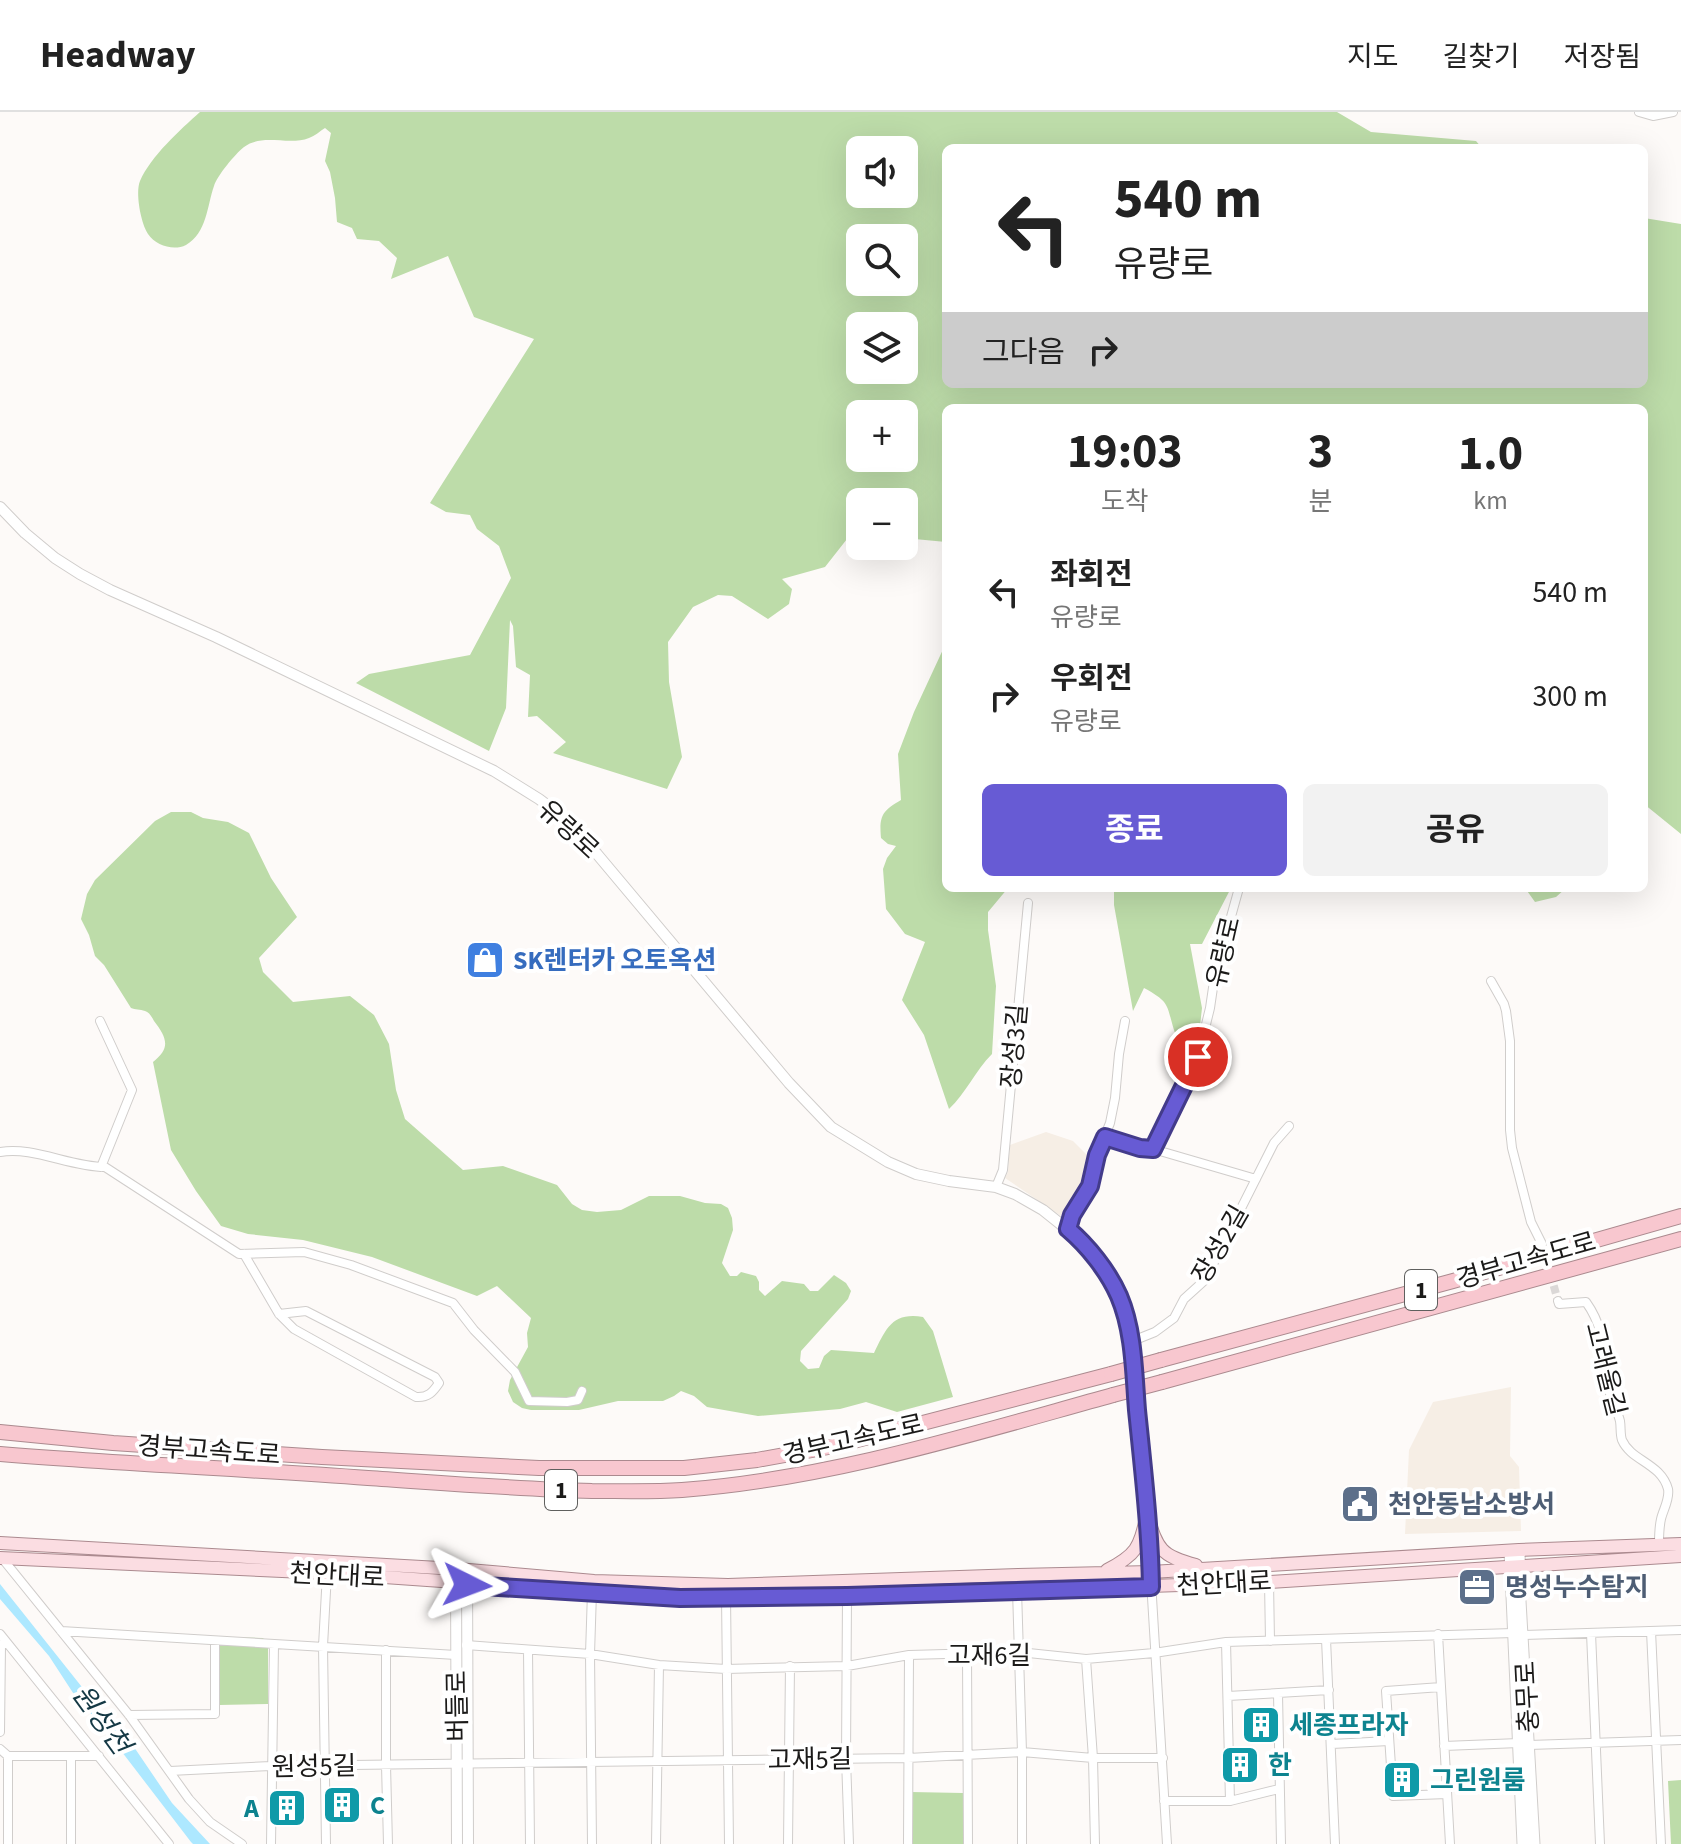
<!DOCTYPE html>
<html lang="ko">
<head>
<meta charset="utf-8">
<style>
  body { margin:0; font-family:"Source Sans 3","Noto Sans KR",sans-serif; background:#f2f2f2; color:#222; height:100vh; display:flex; flex-direction:column; font-size:30px; white-space:nowrap }
  * { box-sizing:border-box; margin:0 }
  p { font-size:26px; color:#767676 }
  .icon { flex:none; width:44px; height:44px; fill:none; stroke:currentColor; stroke-width:2; stroke-linecap:round; stroke-linejoin:round }
  .map { position:relative; flex:1; overflow:hidden }
  .side { position:absolute; left:942px; top:292px; width:706px; height:488px; display:flex; flex-direction:column; background:#fff; border-radius:12px; box-shadow:0 8px 32px #0002 }
  .side>* { flex:none }
  .top-card { position:absolute; left:942px; top:32px; width:706px; height:244px; border-radius:12px; box-shadow:0 8px 32px #0002; background:#fff; color:#222; overflow:hidden }
  .buttons { position:absolute; left:846px; top:24px; display:grid; gap:16px }
  .buttons a { display:grid; place-items:center; width:72px; height:72px; border-radius:12px; background:#fff; box-shadow:0 8px 32px #0002; font-size:40px }
  .pin { position:absolute; display:grid; place-items:center; width:68px; height:68px; color:#fff; margin:-34px; border:4px solid #fff; border-radius:50%; box-shadow:0 2px 8px #0007 }
  .me { position:absolute; width:88px; margin:-44px; rotate:93deg; stroke-linejoin:round; filter:drop-shadow(0 0 6px #0008) }
  .turn { display:flex; align-items:center; gap:28px; height:168px; padding:0 40px; font-size:36px }
  .turn .icon { width:104px; height:104px; stroke-width:2.5 }
  .turn b { display:block; font-size:56px; line-height:68px }
  .then { display:flex; align-items:center; height:76px; padding:0 40px; background:#0003; gap:16px; font-size:30px }
  .eta { display:flex; justify-content:space-evenly; align-items:center; height:136px; text-align:center }
  .eta b { font-size:48px; font-weight:700; line-height:56px }
  .button { display:flex; gap:16px; margin-top:auto; padding:16px 40px }
  .button a { flex:1; height:92px; border-radius:12px; background:#675bd4; color:#fff; font-size:32px; font-weight:700; line-height:92px; text-align:center }
  .button a+a { background:#f2f2f2; color:#222 }
  ul { padding:0; list-style:none }
  li { display:flex; align-items:center; gap:24px; height:104px; padding:0 40px }
  li div { flex:1 }
  li b { display:block; font-size:30px }
  li em { font-style:normal }
  header { display:flex; align-items:center; gap:48px; box-sizing:border-box; height:112px; padding:0 40px; background:#fff; border-bottom:2px solid #e0e0e0 }
  header strong { font-size:38px }
  nav { display:flex; gap:44px; margin-inline-start:auto; font-size:28px }
  .map>svg:first-child { display:block }
  .built { fill:#f6eee5 }
  .green { fill:#bddca9; fill-rule:evenodd }
  .water { fill:#ade8ff }
  .lines { fill:none; stroke-linecap:round; stroke-linejoin:round }
  .minor-tunnel { stroke:#dbd8d7; stroke-width:8; stroke-dasharray:8 4; stroke-linecap:butt }
  .minor-casing { stroke:#d0cdcb; stroke-width:10 }
  .tertiary-casing { stroke:#d0cdcb; stroke-width:12 }
  .secondary-casing { stroke:#d0cdcb; stroke-width:13 }
  .primary-casing { stroke:#ab8a8f; stroke-width:14 }
  .motorway-casing { stroke:#ab8a8f; stroke-width:16 }
  .minor { stroke:#fff; stroke-width:8 }
  .tertiary { stroke:#fff; stroke-width:10 }
  .secondary { stroke:#fff; stroke-width:11 }
  .primary { stroke:#fbdde2; stroke-width:12 }
  .motorway { stroke:#f8c7cf; stroke-width:14 }
  .motorway-bridge-casing { stroke:#ab8a8f; stroke-width:16; stroke-linecap:butt }
  .motorway-bridge { stroke:#f8c7cf; stroke-width:14 }
  .route-casing { stroke:#433b8a; stroke-width:20 }
  .route { stroke:#675bd4; stroke-width:14 }
  .labels { text-anchor:middle; stroke-width:8; stroke-linejoin:round; paint-order:stroke }
  .shield { fill:#fff; stroke:#5f5f5e; stroke-width:2 }
  .shield-label { font-size:24px; font-weight:bold; fill:#1b1a19 }
  .street-label { font-size:26px; fill:#1b1a19; stroke:#fff }
  .shop-label { font-size:26px; font-weight:bold; fill:#366cbe; stroke:#fff; text-anchor:start }
  .service-label { font-size:26px; font-weight:bold; fill:#4e5e75; stroke:#fff; text-anchor:start }
  .culture-label { font-size:26px; font-weight:bold; fill:#0d838f; stroke:#fff; text-anchor:start }
  .water-label { font-size:28px; font-style:italic; fill:#153945; stroke:#fff }
</style>
</head>
<body>
<header>
<strong>Headway</strong>
<nav><a>지도</a><a>길찾기</a><a>저장됨</a></nav>
</header>
<div class="map">
<svg width="1681" height="1732" viewBox="0 0 1681 1732">
  <rect width="100%" height="100%" fill="#fdfaf8"/>
  <path class="built" d="M1046,1020L1073,1029L1090,1046L1085,1072L1061,1104L1005,1066L1008,1060L1010,1033Z
    M1511,1275L1510,1344L1519,1355L1521,1419L1405,1422L1409,1338L1433,1290Z"/>
  <path class="green" d="M200,0H1337L1371,20L1476,29L1482,36H946V272H1644V106L1681,112V722L1644,692V296H946V430L904,426V390H860V424L847,427L825,455L782,467L792,477L789,492L768,507L732,484L718,483L693,495L668,530L669,570L682,645L667,677L553,641L566,630L537,604L528,605L530,563L516,555L513,514L510,508L506,596L489,639L356,571L369,562L470,543L511,466L499,434L477,417L470,403L446,400L430,391L534,227L474,205L448,144L391,167L397,146L379,129L357,127L352,116L337,110L335,86L330,60L325,49L331,21L325,16C320,19 315,24 309,26C289,34 262,21 244,35C235,42 217,64 214,74C207,94 207,121 186,133C174,139 156,134 148,122C141,112 135,81 140,69C151,44 180,18 200,0ZM904,38V82H860V38ZM904,126V170H860V126ZM904,214V258H860V214ZM904,302V346H860V302Z
    M946,531V776H1008L988,800V818L996,874L992,942C975,959 966,981 949,997L924,923L902,888L925,830L905,822L886,797L883,757L887,746L896,734L888,732L881,726C879,704 882,699 901,688L898,642L914,600Z
    M171,700H191L203,706L228,710L249,721L271,766L297,805L259,846L263,860L293,890L350,884L374,903L389,932L396,978L405,1007L463,1058L503,1054L557,1073L572,1092L582,1098L597,1100L621,1098L649,1084H680L705,1091L721,1092L728,1096L732,1106L733,1118L722,1151L730,1164H737L741,1160L756,1164L759,1170V1178L765,1184L782,1169L804,1172L810,1179H818L834,1163L846,1171L851,1179L848,1187L801,1239L800,1249L808,1257L819,1256L824,1244L831,1238L874,1241C886,1217 892,1200 923,1205L933,1219L953,1285L897,1300L866,1290L840,1297L758,1304L707,1295L694,1284L681,1279L674,1284L663,1289H618L579,1298H531L522,1296L513,1290L508,1279L510,1268L528,1235L527,1221L531,1206L497,1174L477,1184L372,1145L303,1128L248,1122L221,1114L196,1079L171,1038L153,950C171,936 167,926 154,909C152,905 149,900 145,899C140,897 135,898 131,896L104,853L95,844L89,823L81,807L87,782L95,768L155,709Z
    M1114,776H1231L1202,832H1190L1202,896L1199,923L1190,950C1185,941 1178,931 1175,921C1166,894 1172,891 1144,876L1133,899L1114,793Z
    M1525,776H1566L1556,785L1535,790Z
    M223,1525L263,1526L268,1533V1592L219,1593V1529Z
    M1681,1668V1732H1671L1668,1669Z
    M911,1680L963,1681L965,1732H911Z"/>
  <path class="water" d="M0,1472L93,1589L136,1638L172,1691L210,1732H193L191,1730L99,1610L77,1587L49,1544L0,1487Z"/>
  <g class="lines">
    <path class="minor-tunnel" d="M1544,1139L1558,1189"/>
    <defs>
      <path id="minor" d="M1639,0L1653,4L1673,0
        M1491,869L1504,892L1506,899L1510,929V1018L1512,1036L1531,1110L1542,1132
        M100,909L132,978L101,1055
        M1105,1025L1140,1036L1153,1037L1198,945L1210,896L1215,862L1239,776
        M1153,1037L1256,1067
        M0,1040C33,1034 70,1055 105,1055L239,1142L304,1140L351,1153L453,1191L474,1218L515,1260L529,1289L567,1290L578,1288L582,1279
        M996,1075L1003,1058L1028,791
        M1068,1117L1072,1103L1090,1074L1097,1043L1110,1011L1115,986L1119,942L1125,909
        M244,1142L279,1202L294,1217L416,1285C428,1286 433,1280 439,1271L435,1265L306,1199L279,1202
        M1558,1189L1559,1192L1586,1190C1606,1218 1603,1242 1608,1274C1610,1286 1617,1297 1620,1309C1621,1315 1620,1322 1622,1328C1631,1349 1661,1351 1668,1377C1670,1387 1663,1398 1661,1407C1659,1416 1659,1424 1659,1432
        M1130,1230L1155,1220L1174,1206L1184,1187L1205,1168L1274,1031L1289,1014
        M2,1446L129,1603L189,1687L210,1710L242,1732
        M1151,1469L1167,1732
        M1269,1470L1270,1529
        M1017,1478L1022,1640V1732
        M847,1484L846,1647L849,1732
        M726,1485L729,1732
        M61,1519L456,1543
        M1651,1519L1661,1732
        M1591,1521L1600,1732
        M0,1522L169,1732
        M1438,1522L1450,1732
        M1523,1523L1681,1518
        M1326,1527L1335,1732
        M1226,1530L1230,1689
        M466,1533L590,1542L659,1553L726,1557L847,1554L909,1543L1019,1540L1086,1547L1154,1541L1226,1530L1513,1521
        M386,1538V1653L388,1732
        M528,1538L530,1732
        M967,1543L968,1732
        M1086,1547L1093,1646L1095,1732
        M1441,1575L1386,1579L1393,1684L1447,1682
        M1278,1582L1281,1732
        M1228,1584L1329,1578
        M129,1603L215,1602V1529
        M0,1620L1,1533L6,1530
        M1332,1632L1389,1629
        M1529,1633L1681,1628
        M1444,1634L1519,1631
        M0,1637L8,1644V1732
        M8,1644H99
        M71,1644V1732
        M170,1659L271,1654L908,1646L1022,1640L1093,1646H1163
        M1164,1689H1230L1279,1677
        M271,1732L274,1533
        M326,1732L323,1534L327,1461
        M592,1732L590,1542L592,1480
        M656,1732L659,1553
        M788,1732L790,1554
        M908,1732L909,1543"/>
      <path id="tertiary" d="M0,395L25,421L55,446L80,462L110,478L216,525L494,659L539,687L559,702L597,742L789,971L831,1015L888,1050L916,1062L949,1069L996,1075L1015,1082L1043,1098L1078,1126L1109,1166L1119,1185L1125,1205L1132,1242L1147,1403L1151,1460
        M467,1458L468,1732
        M456,1463L457,1732"/>
      <path id="secondary" d="M1519,1438L1520,1489L1534,1732
        M1510,1439L1523,1732"/>
      <path id="primary" d="M1147,1403C1158,1437 1160,1444 1196,1453
        M0,1431L457,1457L594,1469L728,1473L1018,1463L1151,1460L1519,1438L1681,1432
        M0,1446L327,1461L456,1470L467,1473L680,1486L847,1484L1269,1470L1681,1444
        M1107,1458C1138,1442 1139,1435 1147,1403"/>
      <path id="motorway" d="M1161,1248L1453,1169L1681,1104
        M1162,1270L1681,1127
        M0,1320L113,1331L322,1345L539,1356H684L757,1348L834,1334L1111,1262
        M0,1342C123,1352 245,1357 368,1366C443,1371 517,1377 592,1379C622,1379 652,1380 682,1378C829,1367 972,1322 1113,1283"/>
    </defs>
    <use href="#minor" class="minor-casing"/>
    <use href="#tertiary" class="tertiary-casing"/>
    <use href="#secondary" class="secondary-casing"/>
    <use href="#primary" class="primary-casing"/>
    <use href="#motorway" class="motorway-casing"/>
    <use href="#minor" class="minor"/>
    <use href="#tertiary" class="tertiary"/>
    <use href="#secondary" class="secondary"/>
    <use href="#primary" class="primary"/>
    <use href="#motorway" class="motorway"/>
    <defs>
      <path id="motorway-bridge" d="M1111,1262L1161,1248
        M1113,1283L1162,1270"/>
    </defs>
    <use href="#motorway-bridge" class="motorway-bridge-casing"/>
    <use href="#motorway-bridge" class="motorway-bridge"/>
  </g>
  <g class="lines">
    <defs>
      <path id="route" d="M467,1473L680,1486L847,1484L1151,1475C1150,1416 1143,1357 1137,1298C1134,1261 1134,1219 1119,1184C1108,1159 1088,1134 1068,1117L1072,1103L1090,1074L1097,1043L1105,1025L1140,1036L1153,1037L1198,945"/>
    </defs>
    <use href="#route" class="route-casing"/>
    <use href="#route" class="route"/>
  </g>
  <defs>
    <symbol id="shop-square" viewBox="-11 -11 22 22"><rect x="-9" y="-9" width="18" height="18" rx="4" fill="#3f7fe0" stroke="#fff"/><path d="M-5-2.5h2.3a2.7 3.5 0 0 1 5.4 0H5L5.5 6h-11ZM-1.5-2.5h3a1.5 2.3 0 0 0-3 0Z" fill="#fff"/></symbol>
    <symbol id="civic-square" viewBox="-11 -11 22 22"><rect x="-9" y="-9" width="18" height="18" rx="4" fill="#5c6f8a" stroke="#fff"/><path d="M-.6-6.5H3V-4.5H.6V-3L4-1V1h2V6H-6V1h2V-1L-.6-3ZM-1.2 2.5V6h2.4V2.5Z" fill="#fff"/></symbol>
    <symbol id="office-square" viewBox="-11 -11 22 22"><rect x="-9" y="-9" width="18" height="18" rx="4" fill="#5c6f8a" stroke="#fff"/><path d="M-6-3h4V-5.5h4V-3h4V5H-6ZM-1-4.5V-3h2v-1.5ZM-6 0V1H6V0Z" fill="#fff"/></symbol>
    <symbol id="building-square" viewBox="-11 -11 22 22"><rect x="-9" y="-9" width="18" height="18" rx="4" fill="#0f9aa8" stroke="#fff"/><path d="M-4-6H4V6H1V3H-1V6H-4ZM-2.5-4.3h1.7v1.8h-1.7ZM.8-4.3h1.7v1.8H.8ZM-2.5-1h1.7V.8h-1.7ZM.8-1h1.7V.8H.8Z" fill="#fff"/></symbol>
  </defs>
  <g fill-rule="evenodd">
    <use href="#shop-square" x="463" y="826" width="44" height="44"/>
    <use href="#civic-square" x="1338" y="1370" width="44" height="44"/>
    <use href="#office-square" x="1455" y="1453" width="44" height="44"/>
    <use href="#building-square" x="1239" y="1591" width="44" height="44"/>
    <use href="#building-square" x="1218" y="1631" width="44" height="44"/>
    <use href="#building-square" x="1380" y="1646" width="44" height="44"/>
    <use href="#building-square" x="320" y="1671" width="44" height="44"/>
    <use href="#building-square" x="265" y="1674" width="44" height="44"/>
  </g>
  <g class="labels">
    <g class="shield">
      <rect x="1405" y="1158" width="32" height="40" rx="6"/>
      <rect x="545" y="1358" width="32" height="40" rx="6"/>
    </g>
    <g class="shield-label">
      <text x="1421" y="1186">1</text>
      <text x="561" y="1386">1</text>
    </g>
    <g class="street-label">
      <text transform="translate(569 717) rotate(43)" y="9">유량로</text>
      <text transform="translate(1223 840) rotate(-77)" y="9">유량로</text>
      <text transform="translate(1014 934) rotate(-85)" y="9">장성3길</text>
      <text transform="translate(1220 1132) rotate(-60)" y="9">장성2길</text>
      <text transform="translate(1526 1148) rotate(-16)" y="9">경부고속도로</text>
      <text transform="translate(1606 1257) rotate(76)" y="9">고래울길</text>
      <text transform="translate(853 1327) rotate(-13)" y="9">경부고속도로</text>
      <text transform="translate(209 1338) rotate(4)" y="9">경부고속도로</text>
      <text transform="translate(337 1463) rotate(3)" y="9">천안대로</text>
      <text transform="translate(1224 1471) rotate(-3)" y="9">천안대로</text>
      <text x="989" y="1552">고재6길</text>
      <text transform="translate(1527 1585) rotate(-93)" y="9">충무로</text>
      <text transform="translate(457 1594) rotate(-91)" y="9">버들로</text>
      <text transform="translate(810 1647) rotate(-1)" y="9">고재5길</text>
      <text transform="translate(314 1654) rotate(-1)" y="9">원성5길</text>
    </g>
    <g class="shop-label">
      <text x="513" y="857">SK렌터카 오토옥션</text>
    </g>
    <g class="service-label">
      <text x="1388" y="1401">천안동남소방서</text>
      <text x="1505" y="1484">명성누수탐지</text>
    </g>
    <g class="culture-label">
      <text x="1289" y="1622">세종프라자</text>
      <text x="1268" y="1662">한</text>
      <text x="1430" y="1677">그린원룸</text>
      <text x="370" y="1702">C</text>
      <text x="259" y="1705" text-anchor="end">A</text>
    </g>
    <g class="water-label">
      <text transform="translate(102 1607) rotate(54)" y="10">원성천</text>
    </g>
  </g>
</svg>
<div class="buttons">
<a><svg class="icon" aria-label="sound" viewBox="0 0 24 24"><path d="M4 9h4l5-4v14l-5-4H4zM17 9q2 3 0 6"/></svg></a>
<a><svg class="icon" aria-label="search" viewBox="0 0 24 24"><circle cx="10" cy="10" r="6"/><path d="M15 15l6 6"/></svg></a>
<a><svg class="icon" aria-label="layers" viewBox="0 0 24 24"><path d="M12 4l9 5-9 5-9-5zM3 14l9 5 9-5"/></svg></a>
<a>+</a>
<a>−</a>
</div>
<div class="pin" style="left:1198px;top:945px;background:#d93025"><svg class="icon" aria-label="arrive" viewBox="0 0 24 24"><path d="M6 21V4h12l-3 4 3 4H6"/></svg></div>
<svg class="me" style="left:467px;top:1473px" viewBox="-20 -20 40 40"><path d="M0-17L14 15 0 8-14 15z" fill="#675bd4" stroke="#fff" stroke-width="4"/></svg>
<div class="top-card">
<div class="turn"><svg class="icon" aria-label="left" viewBox="0 0 24 24"><path d="M17 20v-9H6M10 6l-5 5 5 5"/></svg><div><b>540 m</b>유량로</div></div>
<div class="then">그다음<svg class="icon" aria-label="right" viewBox="0 0 24 24"><path d="M7 20v-9h11M14 6l5 5-5 5"/></svg></div>
</div>
<section class="side">
<div class="eta">
<div><b>19:03</b><p>도착</p></div>
<div><b>3</b><p>분</p></div>
<div><b>1.0</b><p>km</p></div>
</div>
<ul>
<li><svg class="icon" aria-label="left" viewBox="0 0 24 24"><path d="M17 20v-9H6M10 6l-5 5 5 5"/></svg><div><b>좌회전</b><p>유량로</p></div><em>540 m</em></li>
<li><svg class="icon" aria-label="right" viewBox="0 0 24 24"><path d="M7 20v-9h11M14 6l5 5-5 5"/></svg><div><b>우회전</b><p>유량로</p></div><em>300 m</em></li>
</ul>
<div class="button"><a>종료</a><a>공유</a></div>
</section>
</div>
</body>
</html>
